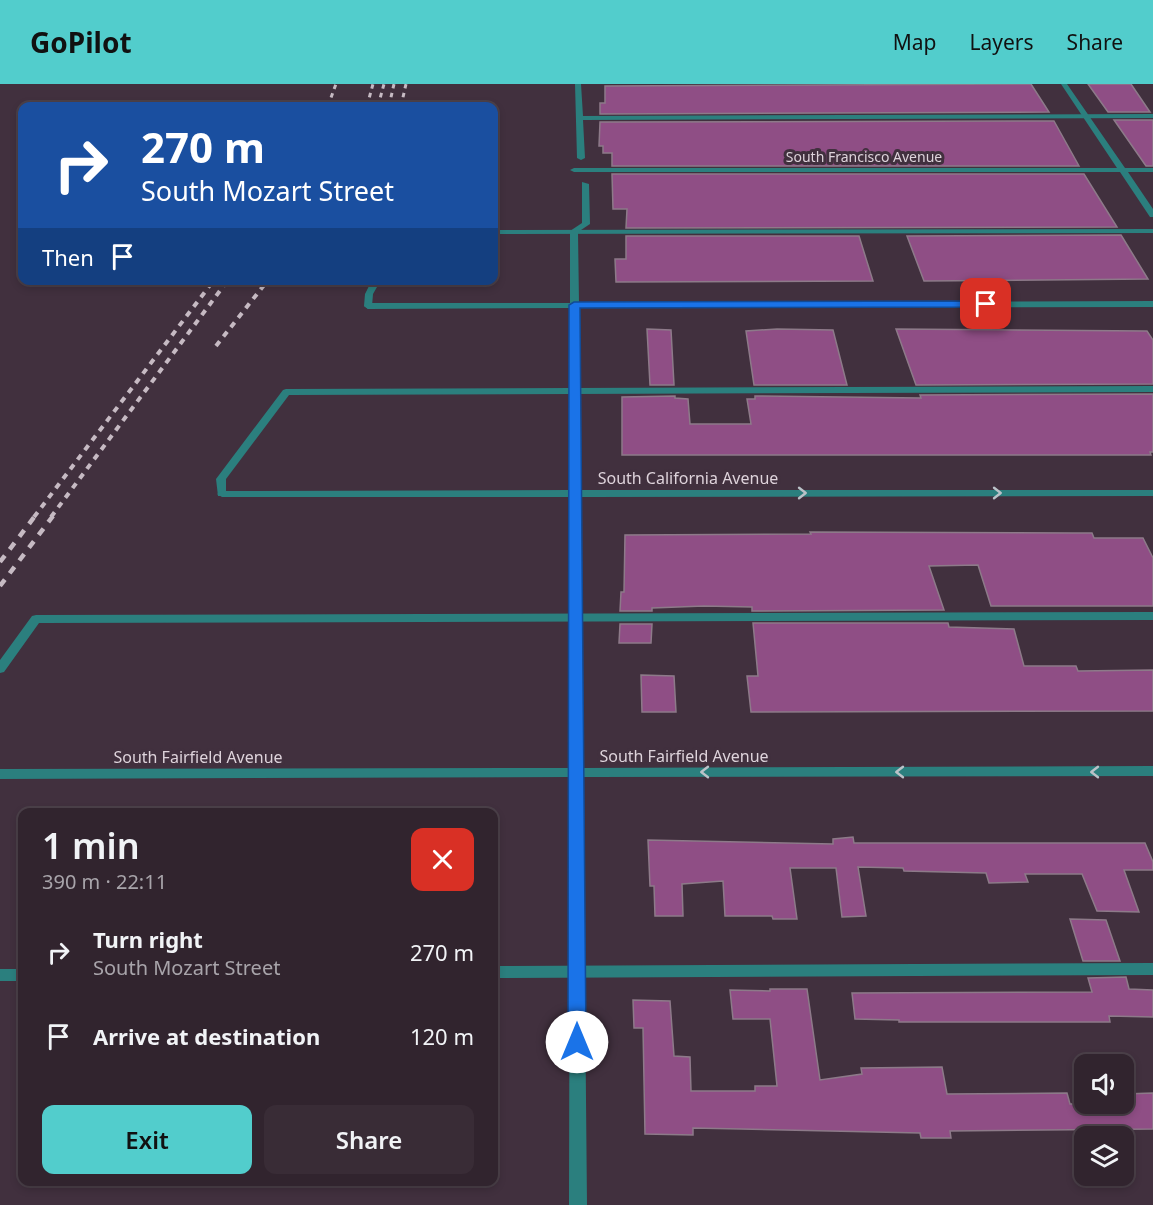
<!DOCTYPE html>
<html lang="en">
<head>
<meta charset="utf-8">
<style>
  body { margin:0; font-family:"Noto Sans",sans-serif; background:#392c36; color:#f1f3f6; height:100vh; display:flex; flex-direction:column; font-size:22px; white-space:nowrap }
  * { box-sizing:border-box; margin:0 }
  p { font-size:20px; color:#a8a4aa }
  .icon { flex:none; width:33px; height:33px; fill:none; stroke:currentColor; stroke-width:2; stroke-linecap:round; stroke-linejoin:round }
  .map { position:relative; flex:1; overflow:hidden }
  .sheet { position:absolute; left:18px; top:724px; width:480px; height:378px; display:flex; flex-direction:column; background:#31242e; border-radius:12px; box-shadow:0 3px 9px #0003,0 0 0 2px #4c414a }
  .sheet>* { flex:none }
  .banner { position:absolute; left:18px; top:18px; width:480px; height:183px; border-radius:12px; box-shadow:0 3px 9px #0003,0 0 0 2px #4c414a; background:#1a4fa0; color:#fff; overflow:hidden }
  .fabs { position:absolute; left:1074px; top:970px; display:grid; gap:12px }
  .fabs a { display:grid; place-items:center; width:60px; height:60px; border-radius:12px; background:#31242e; box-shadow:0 3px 9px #0003,0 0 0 2px #4c414a; font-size:30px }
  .pin { position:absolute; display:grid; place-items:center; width:51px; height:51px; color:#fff; margin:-26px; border-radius:12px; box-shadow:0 3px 9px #0006 }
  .me { position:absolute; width:66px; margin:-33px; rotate:0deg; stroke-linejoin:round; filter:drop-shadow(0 0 4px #0008) }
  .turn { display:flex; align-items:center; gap:21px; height:126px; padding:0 24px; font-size:27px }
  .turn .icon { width:78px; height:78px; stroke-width:2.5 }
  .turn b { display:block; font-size:42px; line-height:51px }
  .then { display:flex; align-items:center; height:57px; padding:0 24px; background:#0003; gap:12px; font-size:22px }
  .round { display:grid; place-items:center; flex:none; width:63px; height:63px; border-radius:12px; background:#392c36 }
  .overview { display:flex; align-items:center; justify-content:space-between; height:102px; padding:0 24px }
  h1 { font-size:36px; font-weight:600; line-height:45px }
  .button { display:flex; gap:12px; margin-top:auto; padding:12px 24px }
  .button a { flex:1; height:69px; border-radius:12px; background:#52cdcc; color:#111; font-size:24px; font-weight:600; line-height:69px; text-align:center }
  .button a+a { background:#392c36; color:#f1f3f6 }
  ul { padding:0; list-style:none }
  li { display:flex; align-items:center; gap:18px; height:84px; padding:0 24px }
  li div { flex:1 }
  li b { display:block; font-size:22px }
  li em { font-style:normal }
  header { display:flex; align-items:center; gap:36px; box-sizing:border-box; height:84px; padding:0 30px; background:#52cdcc; color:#111 }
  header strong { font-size:28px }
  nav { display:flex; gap:33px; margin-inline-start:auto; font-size:21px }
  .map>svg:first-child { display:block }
  .building { fill:#8f4e85; stroke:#8d7a89; stroke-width:1.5 }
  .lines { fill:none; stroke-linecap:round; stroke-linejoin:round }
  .service { fill:#2b7f7e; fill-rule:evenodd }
  .minor { fill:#2b7f7e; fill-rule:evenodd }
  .rail-far2 { stroke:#c6bac3; stroke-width:3; stroke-dasharray:4.5 4.5; stroke-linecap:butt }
  .rail-far1 { stroke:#c6bac3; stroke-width:4; stroke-dasharray:6 6; stroke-linecap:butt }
  .rail { stroke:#c6bac3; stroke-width:4.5; stroke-dasharray:8 8; stroke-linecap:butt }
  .oneway { stroke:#bac2c8 }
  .route { fill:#1a73e8; stroke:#114b97; stroke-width:1.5 }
  .labels { text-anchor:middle; stroke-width:6; stroke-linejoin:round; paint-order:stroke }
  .far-street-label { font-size:14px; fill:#ded3db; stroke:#41303e }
  .street-label { font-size:16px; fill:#ded3db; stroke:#41303e }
</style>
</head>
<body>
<header>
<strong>GoPilot</strong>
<nav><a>Map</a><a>Layers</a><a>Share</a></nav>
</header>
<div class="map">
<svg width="1153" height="1121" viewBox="0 0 1153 1121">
  <rect width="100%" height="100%" fill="#41303e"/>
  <path class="building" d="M1031,0L1049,28L600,30V19H605V2Z
    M1088,0H1131L1150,28H1108Z
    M1114,36H1153V82H1146Z
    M1054,37L1079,82H612V69H603V62H599L600,38Z
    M612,90H1084L1117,143L626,144L627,125H613Z
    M1121,151L1148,195L924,197L907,152Z
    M626,152H859L873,197L616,198L615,175H626Z
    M647,245L671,246L674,301H650Z
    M777,245L833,246L847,301H754L746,247Z
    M896,245L1147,247L1153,256V300L916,301Z
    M1153,310V368H1150L1151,371H622V313L675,312V314L688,315L690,340H751L747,315H755V312L921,314L920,311Z
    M810,448L1075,449H1092L1094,454H1143L1153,474V522H991L978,481L929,482L944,526L752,527V523L704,522L652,524V527H620L621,508H624L625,451L811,450Z
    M753,539H948L949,543L1014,545L1024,582H1076L1078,587L1153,586V627L751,628L747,592H758Z
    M620,540H652L651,559H619Z
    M641,591L674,592L676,628H642Z
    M853,753L854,759H1145L1153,778V786H1124L1139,828L1097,827L1082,790H1025L1028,798L989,799L986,789L904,787L903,784L858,783L866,832L842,833L836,784H790L797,835H773L772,832H725L723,797L682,800L683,832H655L654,802H650L648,756L833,760V755Z
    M1070,835L1106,836L1120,877H1083Z
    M1126,893L1129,905L1153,906V933L1109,932L1110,938H899V936L855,935L852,909L1092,908L1088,894Z
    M770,905H807L820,996L862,990L861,984L942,983L947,1010L1067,1009L1070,1020H1124V1010L1153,1009V1045L950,1047L951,1054H921L920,1049L693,1044V1051L645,1050L643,944H634L633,916L670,917L674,972L690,973L691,1007H755V1002H777L770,935H733L730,906L770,907Z"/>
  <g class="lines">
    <path class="service" d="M575,0H581L583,32L1153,30V34L583,36L585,74L581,76L577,74Z
      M1153,145V149L494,150V146Z
      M372,196H381L373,210L372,222L368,225L364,222L365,210Z
      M1153,302V308L289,311L226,395V412H218L216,395L283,306L286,305Z
      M1153,528V536L39,539L4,588L0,589V576L32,532L36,531Z
      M1153,879V891L494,894V882Z
      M0,885H22V897H0Z"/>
    <path class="minor" d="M1061,0H1067L1125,84H1153V88H1128L1153,125V133H1150L1120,88H574L570,86L574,84H1117Z
      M582,98L589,100L590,140L578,148L579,219L1153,217V223L579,224L580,406H1153V412L580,413L583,684L1153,682V692L583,693L587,1121H569L570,693L0,695V685L570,684V413H222L217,410L222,407L570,406V224L368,225L364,222L368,219H570V147L582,139Z"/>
    <path class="rail-far2" d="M328,22L336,0
      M367,22L373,0
      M378,22L384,0
      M389,22L394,0
      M401,22L406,0"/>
    <path class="rail-far1" d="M216,262L268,196
      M34,433L214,196
      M51,433L228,196"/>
    <path class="rail" d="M0,478L35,432
      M0,502L53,432"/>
  </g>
  <defs><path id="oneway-chevron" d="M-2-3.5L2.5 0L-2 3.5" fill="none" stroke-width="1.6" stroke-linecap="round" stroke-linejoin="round" transform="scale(1.5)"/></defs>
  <g class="oneway">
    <use href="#oneway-chevron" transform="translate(802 409)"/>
    <use href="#oneway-chevron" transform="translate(997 409)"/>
    <use href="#oneway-chevron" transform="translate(705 688) rotate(180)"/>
    <use href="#oneway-chevron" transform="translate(900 688) rotate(180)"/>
    <use href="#oneway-chevron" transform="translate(1095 688) rotate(180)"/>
  </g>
  <path class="route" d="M986,217L989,218V223L580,224L586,958L583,963L577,965L570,963L568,958L569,221L574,218Z"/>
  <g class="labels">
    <g class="far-street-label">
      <text x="864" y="78">South Francisco Avenue</text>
    </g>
    <g class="street-label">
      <text x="688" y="400">South California Avenue</text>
      <text x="684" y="678">South Fairfield Avenue</text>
      <text x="198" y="679">South Fairfield Avenue</text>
    </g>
  </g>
</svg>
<div class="fabs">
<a><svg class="icon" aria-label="sound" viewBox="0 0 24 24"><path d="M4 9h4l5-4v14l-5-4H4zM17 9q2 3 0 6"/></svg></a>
<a><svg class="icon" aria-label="layers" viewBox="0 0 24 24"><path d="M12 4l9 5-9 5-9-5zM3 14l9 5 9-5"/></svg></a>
</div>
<div class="pin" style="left:986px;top:220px;background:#d93025"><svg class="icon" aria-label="arrive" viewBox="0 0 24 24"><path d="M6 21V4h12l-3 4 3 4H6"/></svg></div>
<svg class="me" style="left:577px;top:958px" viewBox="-20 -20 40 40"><circle r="19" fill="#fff"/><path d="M0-13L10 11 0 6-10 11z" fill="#1a73e8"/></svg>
<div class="banner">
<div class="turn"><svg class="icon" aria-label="right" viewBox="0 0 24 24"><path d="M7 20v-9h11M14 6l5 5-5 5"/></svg><div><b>270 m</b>South Mozart Street</div></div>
<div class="then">Then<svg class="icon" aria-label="arrive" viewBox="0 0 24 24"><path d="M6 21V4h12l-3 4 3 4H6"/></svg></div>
</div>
<section class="sheet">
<div class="overview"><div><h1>1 min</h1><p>390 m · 22:11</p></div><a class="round" style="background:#d93025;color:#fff"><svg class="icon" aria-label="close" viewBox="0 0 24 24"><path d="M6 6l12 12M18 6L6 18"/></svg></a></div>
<ul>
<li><svg class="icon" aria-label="right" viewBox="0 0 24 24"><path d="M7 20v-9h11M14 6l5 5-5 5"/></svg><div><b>Turn right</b><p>South Mozart Street</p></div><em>270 m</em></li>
<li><svg class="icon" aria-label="arrive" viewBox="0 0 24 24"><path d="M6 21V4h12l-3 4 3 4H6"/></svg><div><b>Arrive at destination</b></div><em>120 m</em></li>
</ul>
<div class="button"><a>Exit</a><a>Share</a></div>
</section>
</div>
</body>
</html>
